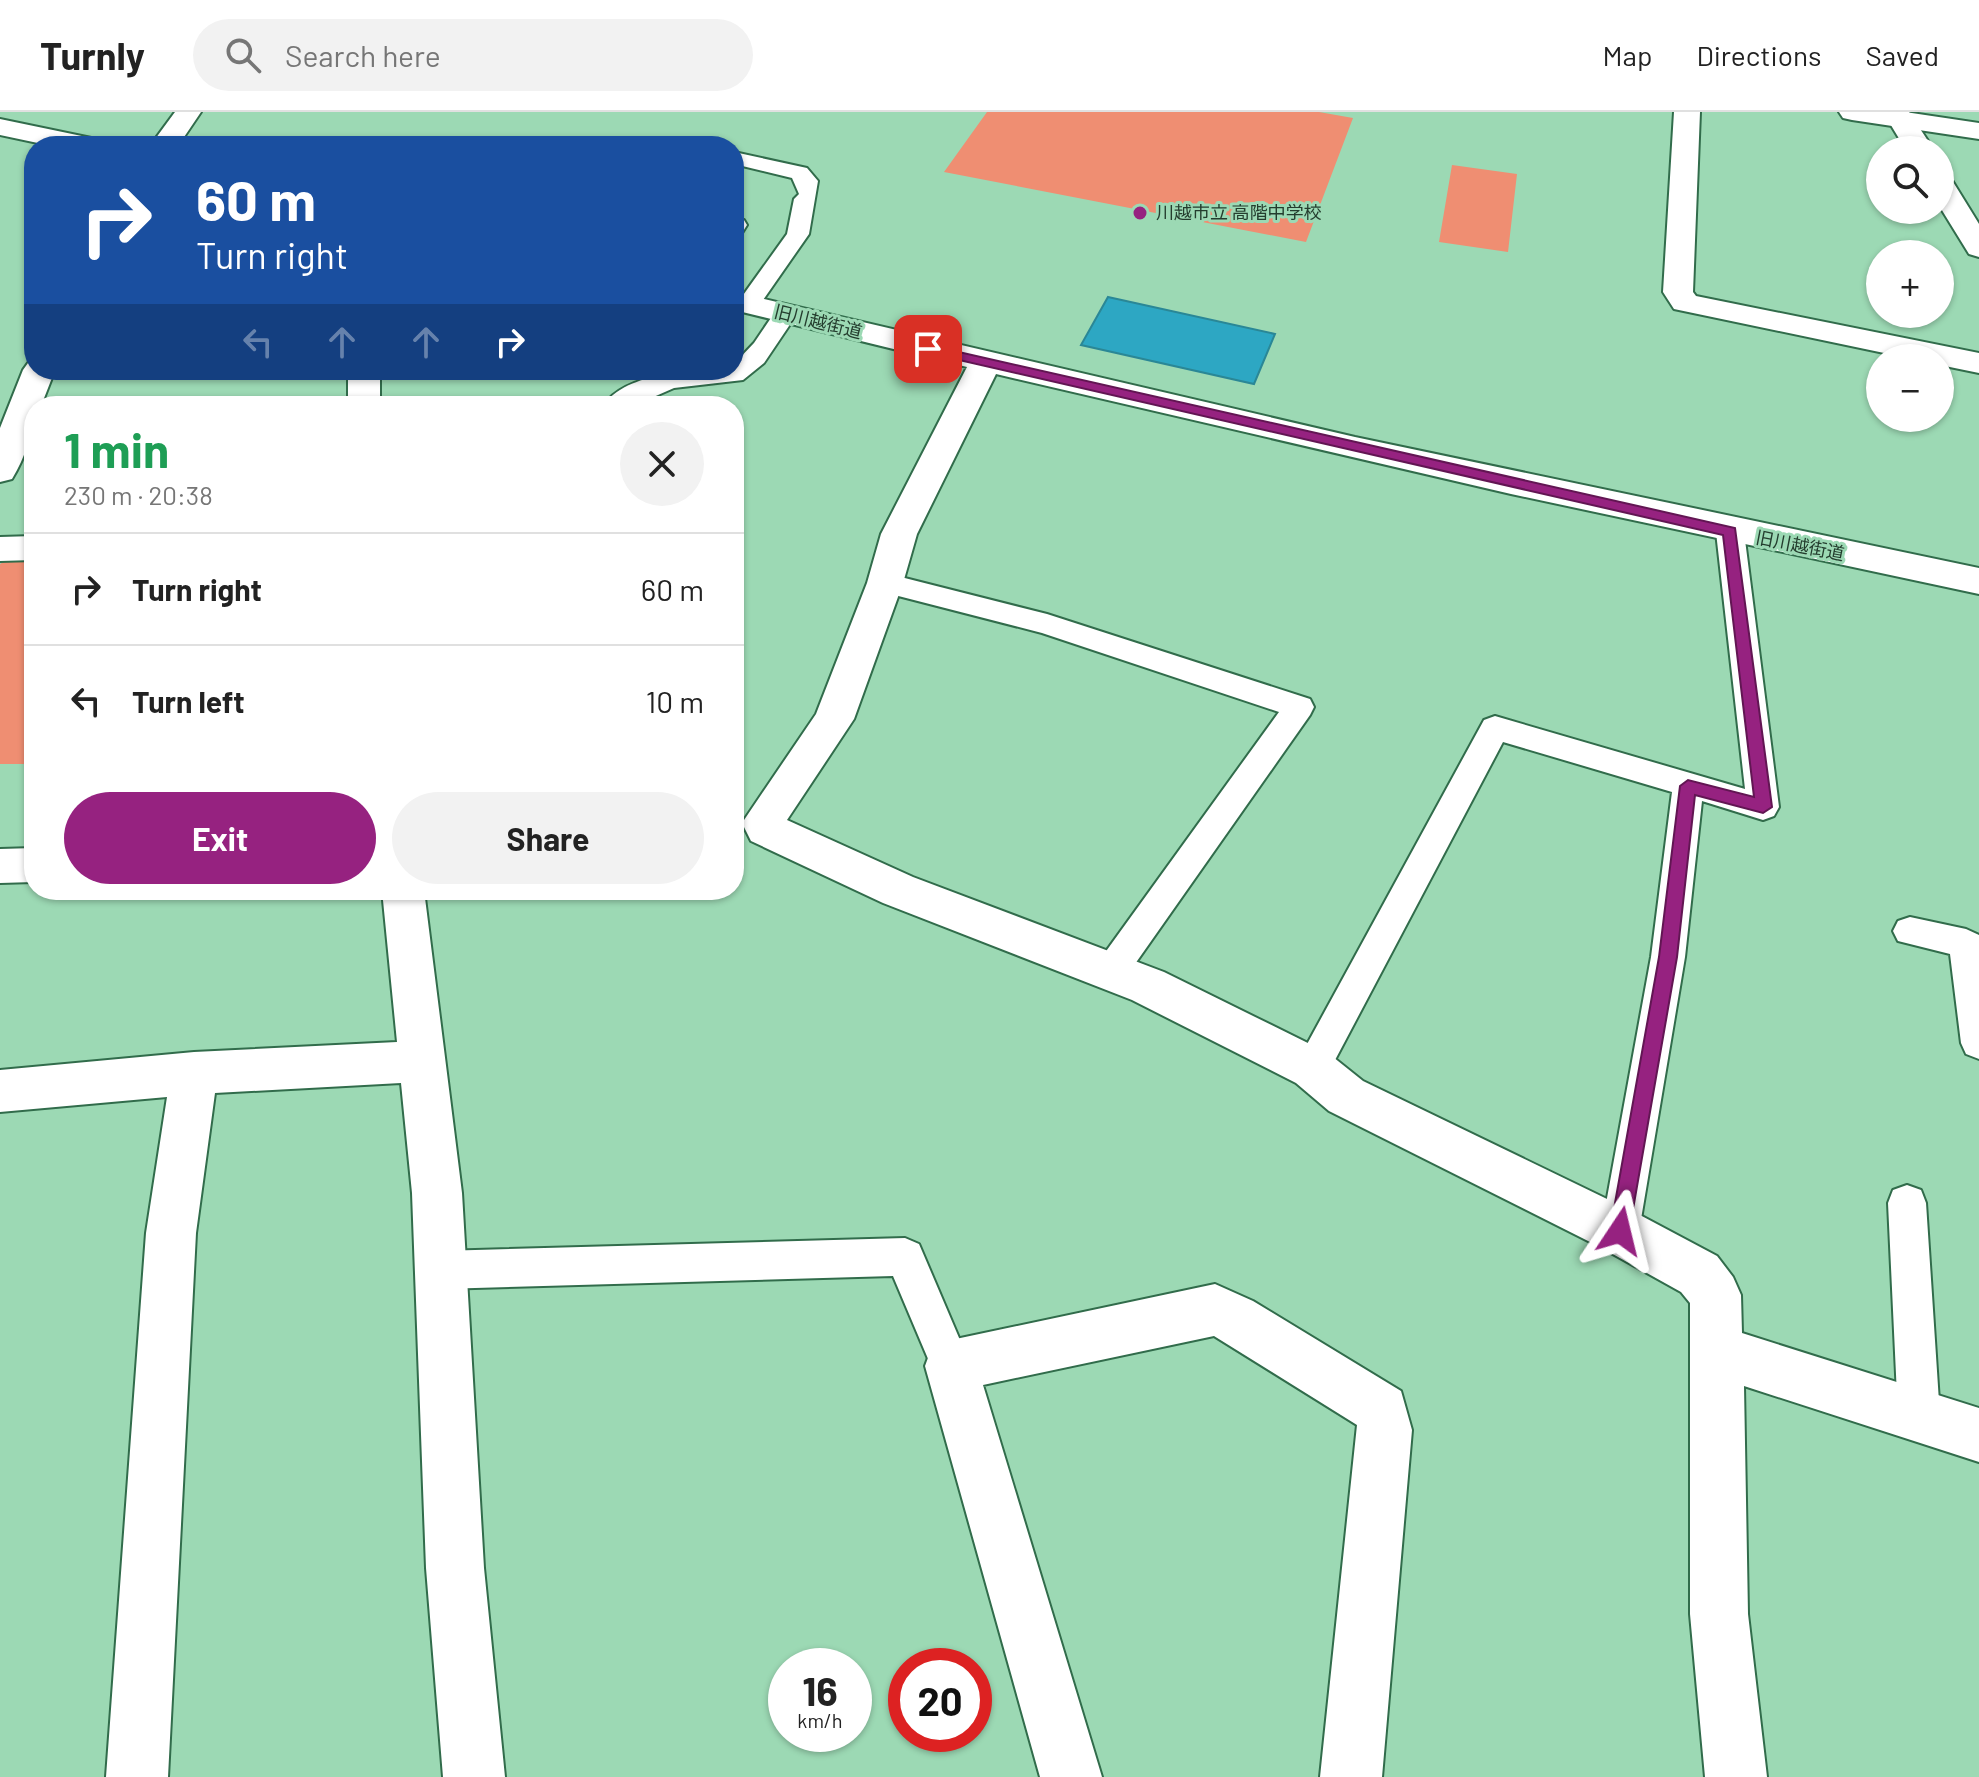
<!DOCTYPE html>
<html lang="en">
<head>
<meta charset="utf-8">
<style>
  body { margin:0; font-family:Barlow,"Noto Sans JP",sans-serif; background:#f2f2f2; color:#222; height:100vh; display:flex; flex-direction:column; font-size:30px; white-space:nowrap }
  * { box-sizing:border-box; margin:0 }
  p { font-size:26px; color:#767676 }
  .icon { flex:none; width:44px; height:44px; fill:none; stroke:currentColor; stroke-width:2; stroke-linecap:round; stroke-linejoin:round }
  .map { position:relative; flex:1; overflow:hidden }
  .side { position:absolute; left:24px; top:284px; width:720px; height:504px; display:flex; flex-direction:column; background:#fff; border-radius:32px; box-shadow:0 2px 6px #0004 }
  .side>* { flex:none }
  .guide { position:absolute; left:24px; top:24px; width:720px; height:244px; border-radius:32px; box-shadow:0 2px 6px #0004; background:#1a4fa0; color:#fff; overflow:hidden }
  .fabs { position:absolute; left:1866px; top:24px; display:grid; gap:16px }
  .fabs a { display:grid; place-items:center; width:88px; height:88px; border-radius:50%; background:#fff; box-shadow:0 2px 6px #0004; font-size:40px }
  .speed { position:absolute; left:768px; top:1536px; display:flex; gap:16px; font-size:40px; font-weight:700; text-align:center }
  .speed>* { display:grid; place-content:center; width:104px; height:104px; border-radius:50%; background:#fff; box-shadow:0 2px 6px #0004; line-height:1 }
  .speed small { font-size:20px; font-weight:400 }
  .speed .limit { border:12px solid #d22; background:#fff; color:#111 }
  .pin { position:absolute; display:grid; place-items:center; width:68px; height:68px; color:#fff; margin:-34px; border-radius:16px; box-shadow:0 4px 12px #0006 }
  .me { position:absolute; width:88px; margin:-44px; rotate:10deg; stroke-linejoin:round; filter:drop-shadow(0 0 6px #0008) }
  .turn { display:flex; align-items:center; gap:28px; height:168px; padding:0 40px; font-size:36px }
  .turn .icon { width:104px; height:104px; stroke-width:2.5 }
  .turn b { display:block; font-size:56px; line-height:68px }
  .lanes { display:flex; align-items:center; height:76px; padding:0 40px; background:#0003; justify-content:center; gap:40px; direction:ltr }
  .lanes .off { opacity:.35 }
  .round { display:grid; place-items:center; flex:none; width:84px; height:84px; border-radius:42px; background:#f2f2f2 }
  .summary { display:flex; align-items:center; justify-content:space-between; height:136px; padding:0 40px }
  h1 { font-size:48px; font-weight:700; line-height:60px; color:#1e9e55 }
  .cta { display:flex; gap:16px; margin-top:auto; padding:16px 40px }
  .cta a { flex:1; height:92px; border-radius:48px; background:#962280; color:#fff; font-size:32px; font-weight:700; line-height:92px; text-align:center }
  .cta a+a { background:#f2f2f2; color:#222 }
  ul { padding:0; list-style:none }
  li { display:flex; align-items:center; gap:24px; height:112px; padding:0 40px; border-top:2px solid #e0e0e0 }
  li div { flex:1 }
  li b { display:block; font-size:30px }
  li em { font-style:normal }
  header { display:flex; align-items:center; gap:48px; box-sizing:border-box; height:112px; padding:0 40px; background:#fff; border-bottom:2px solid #e0e0e0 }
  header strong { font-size:38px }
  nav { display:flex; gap:44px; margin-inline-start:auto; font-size:28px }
  .search { width:560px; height:72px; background:#f2f2f2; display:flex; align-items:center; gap:20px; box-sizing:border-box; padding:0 28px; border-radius:44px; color:#767676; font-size:30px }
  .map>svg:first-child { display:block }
  .green { fill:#ef8e72 }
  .water { fill:#2da7c3; stroke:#2a8796; stroke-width:2 }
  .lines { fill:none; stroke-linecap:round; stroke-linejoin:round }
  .service-casing { stroke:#316c4b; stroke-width:4 }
  .minor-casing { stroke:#316c4b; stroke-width:4 }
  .trunk-casing { stroke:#316c4b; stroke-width:4 }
  .service { fill:#fff; fill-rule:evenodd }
  .minor { fill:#fff; fill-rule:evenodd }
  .trunk { fill:#fff; fill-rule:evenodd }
  .route { fill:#962280; stroke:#621653; stroke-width:2 }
  .poi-dot { fill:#962280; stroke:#9cd9b4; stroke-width:3 }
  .labels { text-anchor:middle; stroke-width:6; stroke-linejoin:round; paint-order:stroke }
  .far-poi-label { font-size:18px; fill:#243d2e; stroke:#9cd9b4; text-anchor:start }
  .far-street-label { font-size:18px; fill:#243d2e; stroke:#9cd9b4 }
</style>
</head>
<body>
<header>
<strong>Turnly</strong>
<div class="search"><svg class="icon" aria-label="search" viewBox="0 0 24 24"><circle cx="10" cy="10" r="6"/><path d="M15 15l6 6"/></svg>Search here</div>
<nav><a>Map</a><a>Directions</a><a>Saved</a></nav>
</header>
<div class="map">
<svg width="1979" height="1665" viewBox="0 0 1979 1665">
  <rect width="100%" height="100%" fill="#9cd9b4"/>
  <path class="green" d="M987,0H1319L1353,6L1306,130L944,60Z
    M1452,53L1517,62L1508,140L1439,130Z
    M34,445V652H0V452L10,446Z"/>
  <path class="water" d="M1108,185L1275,222L1254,272L1081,233Z"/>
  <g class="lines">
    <defs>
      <path id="service" d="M734,40L807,56L818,69L809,122L756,198H740L736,193L787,122L794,87L799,82L792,66L734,52Z
        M734,107L744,108L747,113L742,121L734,123Z
        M785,195L793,197L797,202L764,251L743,268L674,276L633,294H603C626,259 697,258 734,258V252L754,231L777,197Z
        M1730,411L1740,413L1744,420L1779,695L1774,704L1763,708L1702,689L1685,845L1639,1119L1634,1132L1620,1138L1606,1132L1601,1119L1651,845L1672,680L1503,630L1325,967L1312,972L1299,967L1294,956L1484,608L1495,604L1745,677L1716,420L1720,413Z
        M885,461L1047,502L1310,587L1314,595L1310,603L1123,869L1111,874L1099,869L1094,859L1099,849L1279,600L1042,521L875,478L871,471L875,464Z
        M1910,805L1966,817L1979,823V947L1966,942L1961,931L1950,842L1898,829L1893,819L1898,809Z
        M1907,1073L1921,1078L1926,1091L1940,1305L1934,1320L1919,1326L1904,1320L1898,1305L1888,1091L1893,1078Z
        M905,1126L919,1132L971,1254L965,1268L951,1274L937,1268L893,1164L440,1177L426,1172L420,1158L426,1144L440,1139Z"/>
      <path id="minor" d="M175,0H201L178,34H150Z
        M1674,0H1700L1693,180L1696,184L1979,241V261L1940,253V246H1908L1674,197L1663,180Z
        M1883,0H1909L1934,38H1906Z
        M0,7L101,28L105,34H52L0,23Z
        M1940,63L1950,65L1979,112V145L1969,142L1940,95Z
        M734,180L1355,325L1979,456V482L1511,382L996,262L917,422L903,471L854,607L787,708L913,765L1164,860L1328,941L1363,969L1638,1102L1717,1144L1733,1165L1741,1183L1742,1221L1979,1296V1350L1744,1274L1748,1502L1767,1665H1705L1690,1502V1191L1681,1180L1602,1136L1329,999L1296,971L1132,888L883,791L751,729L742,711L816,602L867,471L881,422L967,255L734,198Z
        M34,249V258H55L41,294H34C34,319 25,346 12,367L0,370V316L23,258L28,251Z
        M348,258H380V294H348Z
        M34,424V448L0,449V425Z
        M34,736V770L0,771V737Z
        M382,778H424L462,1081L484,1456L505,1665H443L426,1456L412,1081L401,971L215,981L196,1121L168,1665H106L146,1121L167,985L0,1000V958L194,940L397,930Z
        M1215,1172L1253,1189L1401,1279L1412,1318L1382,1665H1320L1357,1313L1214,1224L983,1273L1102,1665H1040L925,1254L932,1235L951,1228Z"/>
      <path id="trunk" d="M1839,0H1905L1979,11V27L1852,8L1843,6Z"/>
    </defs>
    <use href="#service" class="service-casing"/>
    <use href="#minor" class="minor-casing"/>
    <use href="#trunk" class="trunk-casing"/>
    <use href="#service" class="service"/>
    <use href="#minor" class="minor"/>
    <use href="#trunk" class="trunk"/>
  </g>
  <path class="route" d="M928,233L1735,416L1772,695L1763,701L1695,683L1677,845L1628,1126L1620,1129L1613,1126L1610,1119L1659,845L1680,674L1688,668L1754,685L1723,423L924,240V234Z"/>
  <circle class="poi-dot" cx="1140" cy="101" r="8"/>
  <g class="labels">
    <g class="far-poi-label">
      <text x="1156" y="107">川越市立 高階中学校</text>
    </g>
    <g class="far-street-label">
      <text transform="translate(818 210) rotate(14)" y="6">旧川越街道</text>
      <text transform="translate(1800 434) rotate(11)" y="6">旧川越街道</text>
    </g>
  </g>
</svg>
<div class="fabs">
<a><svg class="icon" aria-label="search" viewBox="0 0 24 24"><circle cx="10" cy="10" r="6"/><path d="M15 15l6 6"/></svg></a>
<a>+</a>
<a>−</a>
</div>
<div class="speed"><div>16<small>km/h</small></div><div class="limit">20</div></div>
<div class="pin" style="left:928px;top:237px;background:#d93025"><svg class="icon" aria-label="arrive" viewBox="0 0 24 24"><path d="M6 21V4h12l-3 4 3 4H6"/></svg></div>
<svg class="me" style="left:1620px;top:1119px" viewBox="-20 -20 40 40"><path d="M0-17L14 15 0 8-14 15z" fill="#962280" stroke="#fff" stroke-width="4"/></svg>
<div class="guide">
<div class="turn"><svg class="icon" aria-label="right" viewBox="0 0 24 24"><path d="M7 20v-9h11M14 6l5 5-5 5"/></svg><div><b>60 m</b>Turn right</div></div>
<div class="lanes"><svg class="icon off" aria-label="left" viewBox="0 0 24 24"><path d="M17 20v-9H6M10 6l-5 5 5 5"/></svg><svg class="icon off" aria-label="ahead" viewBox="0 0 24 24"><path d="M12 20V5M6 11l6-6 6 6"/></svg><svg class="icon off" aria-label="ahead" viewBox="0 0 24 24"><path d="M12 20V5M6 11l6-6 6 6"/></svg><svg class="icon" aria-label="right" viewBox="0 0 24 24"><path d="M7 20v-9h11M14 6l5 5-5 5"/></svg></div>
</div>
<section class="side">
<div class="summary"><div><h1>1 min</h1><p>230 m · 20:38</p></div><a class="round"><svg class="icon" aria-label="close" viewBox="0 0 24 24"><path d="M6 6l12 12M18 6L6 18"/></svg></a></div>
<ul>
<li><svg class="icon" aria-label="right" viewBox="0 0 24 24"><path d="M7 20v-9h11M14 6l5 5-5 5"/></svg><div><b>Turn right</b></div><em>60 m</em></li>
<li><svg class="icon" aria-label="left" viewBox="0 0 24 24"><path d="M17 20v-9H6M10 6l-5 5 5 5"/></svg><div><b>Turn left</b></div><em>10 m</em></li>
</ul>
<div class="cta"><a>Exit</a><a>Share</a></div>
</section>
</div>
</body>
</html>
